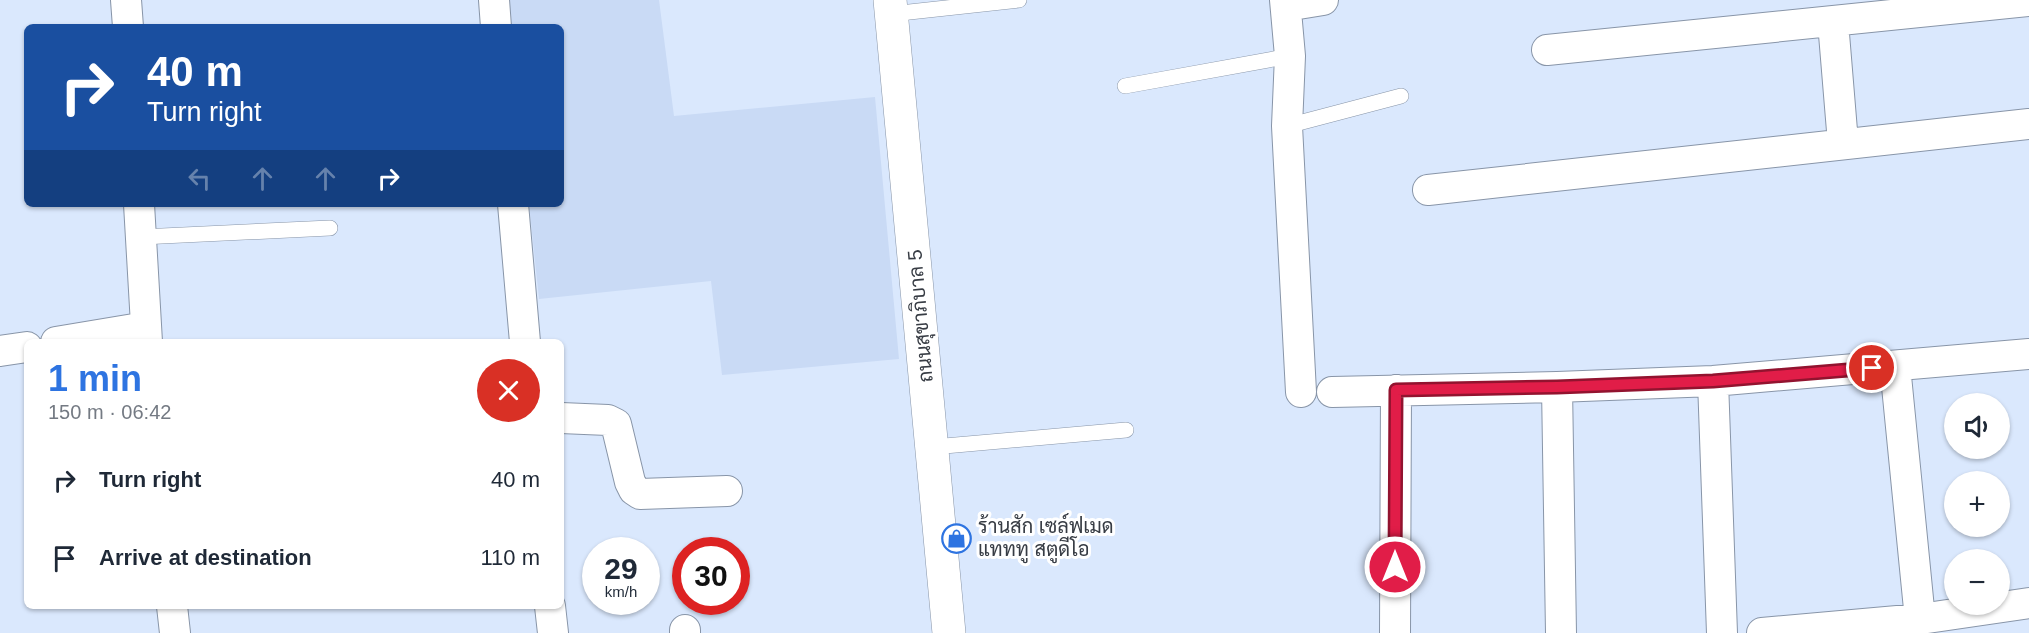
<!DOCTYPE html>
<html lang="en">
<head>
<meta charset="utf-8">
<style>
  body { margin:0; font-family:Arial,Sarabun,sans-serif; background:#f2f2f3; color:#1f2937; height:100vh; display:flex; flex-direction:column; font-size:22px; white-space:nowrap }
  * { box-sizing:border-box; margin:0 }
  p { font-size:20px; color:#747a83 }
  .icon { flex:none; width:33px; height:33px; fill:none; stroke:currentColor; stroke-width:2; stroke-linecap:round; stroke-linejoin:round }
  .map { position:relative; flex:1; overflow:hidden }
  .sheet { position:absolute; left:24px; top:339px; width:540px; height:270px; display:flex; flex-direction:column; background:#fff; border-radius:9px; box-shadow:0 2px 4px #0004 }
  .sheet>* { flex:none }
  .guide { position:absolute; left:24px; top:24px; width:540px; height:183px; border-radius:9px; box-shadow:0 2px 4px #0004; background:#1a4fa0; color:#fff; overflow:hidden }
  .fabs { position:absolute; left:1944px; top:393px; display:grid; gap:12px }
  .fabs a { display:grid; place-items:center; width:66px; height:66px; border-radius:50%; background:#fff; box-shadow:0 2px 4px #0004; font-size:30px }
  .speed { position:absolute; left:582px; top:537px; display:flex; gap:12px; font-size:30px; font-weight:700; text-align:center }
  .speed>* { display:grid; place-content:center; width:78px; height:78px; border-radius:50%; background:#fff; box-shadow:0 2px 4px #0004; line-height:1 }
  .speed small { font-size:15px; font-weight:400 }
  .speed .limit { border:9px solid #d22; background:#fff; color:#111 }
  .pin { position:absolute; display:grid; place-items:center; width:51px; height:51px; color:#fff; margin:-26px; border:3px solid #fff; border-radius:50%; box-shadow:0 2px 6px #0007 }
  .me { position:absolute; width:66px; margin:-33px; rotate:0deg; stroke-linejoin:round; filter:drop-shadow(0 0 4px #0008) }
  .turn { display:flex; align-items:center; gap:21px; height:126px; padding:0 24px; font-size:27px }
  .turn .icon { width:78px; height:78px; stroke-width:2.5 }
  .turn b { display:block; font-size:42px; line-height:51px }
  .lanes { display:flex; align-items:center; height:57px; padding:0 24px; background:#0003; justify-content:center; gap:30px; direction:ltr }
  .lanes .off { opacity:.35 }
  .round { display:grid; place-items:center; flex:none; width:63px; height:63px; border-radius:32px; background:#f2f2f3 }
  .head { display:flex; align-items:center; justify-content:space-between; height:102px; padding:0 24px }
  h1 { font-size:36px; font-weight:700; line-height:45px; color:#2e74e1 }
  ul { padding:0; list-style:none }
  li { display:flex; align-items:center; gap:18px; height:78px; padding:0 24px }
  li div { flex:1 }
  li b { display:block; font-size:22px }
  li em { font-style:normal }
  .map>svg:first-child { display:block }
  .built { fill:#c9daf5 }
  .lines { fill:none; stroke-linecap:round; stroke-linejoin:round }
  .lane-casing { stroke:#8895a8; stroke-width:16 }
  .street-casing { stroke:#8895a8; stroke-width:32 }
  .secondary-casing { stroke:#8895a8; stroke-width:34 }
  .lane { stroke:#fff; stroke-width:15 }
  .street { stroke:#fff; stroke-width:30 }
  .secondary { stroke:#fff; stroke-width:33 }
  .route-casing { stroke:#92132f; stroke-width:15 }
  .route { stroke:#e11d48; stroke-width:10 }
  .labels { text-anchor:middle; stroke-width:6; stroke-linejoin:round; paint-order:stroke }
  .street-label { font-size:20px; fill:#373c44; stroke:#fff }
  .poi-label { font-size:20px; fill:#373c44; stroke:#fff; text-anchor:start }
</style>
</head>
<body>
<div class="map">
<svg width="2029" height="633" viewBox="0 0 2029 633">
  <rect width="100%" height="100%" fill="#dae8fd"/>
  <path class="built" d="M507,0H659L674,116L875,97L899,359L722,375L711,281L539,299L529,204H561V27H510Z"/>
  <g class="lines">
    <defs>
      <path id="lane" d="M891,14L1019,0
        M1125,86L1290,56
        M1287,126L1401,96
        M141,237L330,228
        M933,447L1126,430"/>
      <path id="street" d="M126,0L128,27
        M494,0L496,27
        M1285,0L1290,56L1287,126L1301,392
        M1286,6L1323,0
        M1833,22L1843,143
        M1547,50L2029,1
        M1428,190L2029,124
        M139,204L147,342
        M513,204L525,342
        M56,342L146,327
        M0,351L27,347
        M1895,366L1920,619
        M1713,381L1722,633
        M1557,387L1561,633
        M1332,392L1557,387L1713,381L2029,354
        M561,418L608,420L616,424L630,482L634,490L640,494L727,491
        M172,606L175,633
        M550,606L553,633
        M685,630V633
        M1395,633L1396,390
        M1762,633L1920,619L2029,603"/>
      <path id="secondary" d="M890,0L949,633"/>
    </defs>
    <use href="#lane" class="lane-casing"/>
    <use href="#street" class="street-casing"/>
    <use href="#secondary" class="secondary-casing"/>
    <use href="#lane" class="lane"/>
    <use href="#street" class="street"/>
    <use href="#secondary" class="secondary"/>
  </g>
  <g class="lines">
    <defs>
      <path id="route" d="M1395,567L1396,390L1557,387L1713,381L1872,368"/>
    </defs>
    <use href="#route" class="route-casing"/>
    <use href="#route" class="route"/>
  </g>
  <defs>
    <symbol id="shop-ring" viewBox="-11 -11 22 22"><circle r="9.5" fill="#fff" stroke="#2e74e1" stroke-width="1.5"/><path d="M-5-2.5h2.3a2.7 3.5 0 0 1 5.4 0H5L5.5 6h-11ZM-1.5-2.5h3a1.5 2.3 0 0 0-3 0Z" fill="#2e74e1"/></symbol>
  </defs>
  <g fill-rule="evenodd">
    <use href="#shop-ring" x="940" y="522" width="33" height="33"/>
  </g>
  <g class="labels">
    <g class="street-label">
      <text transform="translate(920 316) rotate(-95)" y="7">ถนนสุขาภิบาล 5</text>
    </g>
    <g class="poi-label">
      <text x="978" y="533">ร้านสัก เซล์ฟเมด<tspan x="978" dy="23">แทททู สตูดีโอ</tspan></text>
    </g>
  </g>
</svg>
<div class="fabs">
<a><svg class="icon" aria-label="sound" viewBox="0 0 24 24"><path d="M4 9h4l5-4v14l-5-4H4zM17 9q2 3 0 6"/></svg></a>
<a>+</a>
<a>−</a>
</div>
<div class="speed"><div>29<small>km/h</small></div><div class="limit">30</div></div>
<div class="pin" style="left:1872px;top:368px;background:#d93025"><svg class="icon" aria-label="arrive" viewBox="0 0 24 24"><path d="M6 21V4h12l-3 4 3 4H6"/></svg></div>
<svg class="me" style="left:1395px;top:567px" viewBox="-20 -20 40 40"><circle r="17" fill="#e11d48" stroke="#fff" stroke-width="3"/><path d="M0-11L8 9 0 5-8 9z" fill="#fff"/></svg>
<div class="guide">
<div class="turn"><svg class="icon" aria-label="right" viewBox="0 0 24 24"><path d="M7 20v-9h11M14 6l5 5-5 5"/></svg><div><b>40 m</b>Turn right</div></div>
<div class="lanes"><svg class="icon off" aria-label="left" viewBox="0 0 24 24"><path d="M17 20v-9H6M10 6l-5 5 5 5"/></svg><svg class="icon off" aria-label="ahead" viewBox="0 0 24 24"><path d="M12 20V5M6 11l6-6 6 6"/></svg><svg class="icon off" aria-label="ahead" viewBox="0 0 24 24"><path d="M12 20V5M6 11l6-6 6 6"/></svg><svg class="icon" aria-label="right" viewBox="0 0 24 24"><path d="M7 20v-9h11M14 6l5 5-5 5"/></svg></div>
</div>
<section class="sheet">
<div class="head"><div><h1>1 min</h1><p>150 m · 06:42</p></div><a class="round" style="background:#d93025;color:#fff"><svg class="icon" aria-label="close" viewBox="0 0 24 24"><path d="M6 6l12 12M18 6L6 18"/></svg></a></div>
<ul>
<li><svg class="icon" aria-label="right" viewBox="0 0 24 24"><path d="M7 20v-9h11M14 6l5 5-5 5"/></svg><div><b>Turn right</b></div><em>40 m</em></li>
<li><svg class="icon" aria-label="arrive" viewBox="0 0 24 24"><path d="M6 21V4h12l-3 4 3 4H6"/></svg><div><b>Arrive at destination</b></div><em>110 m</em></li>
</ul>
</section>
</div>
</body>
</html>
